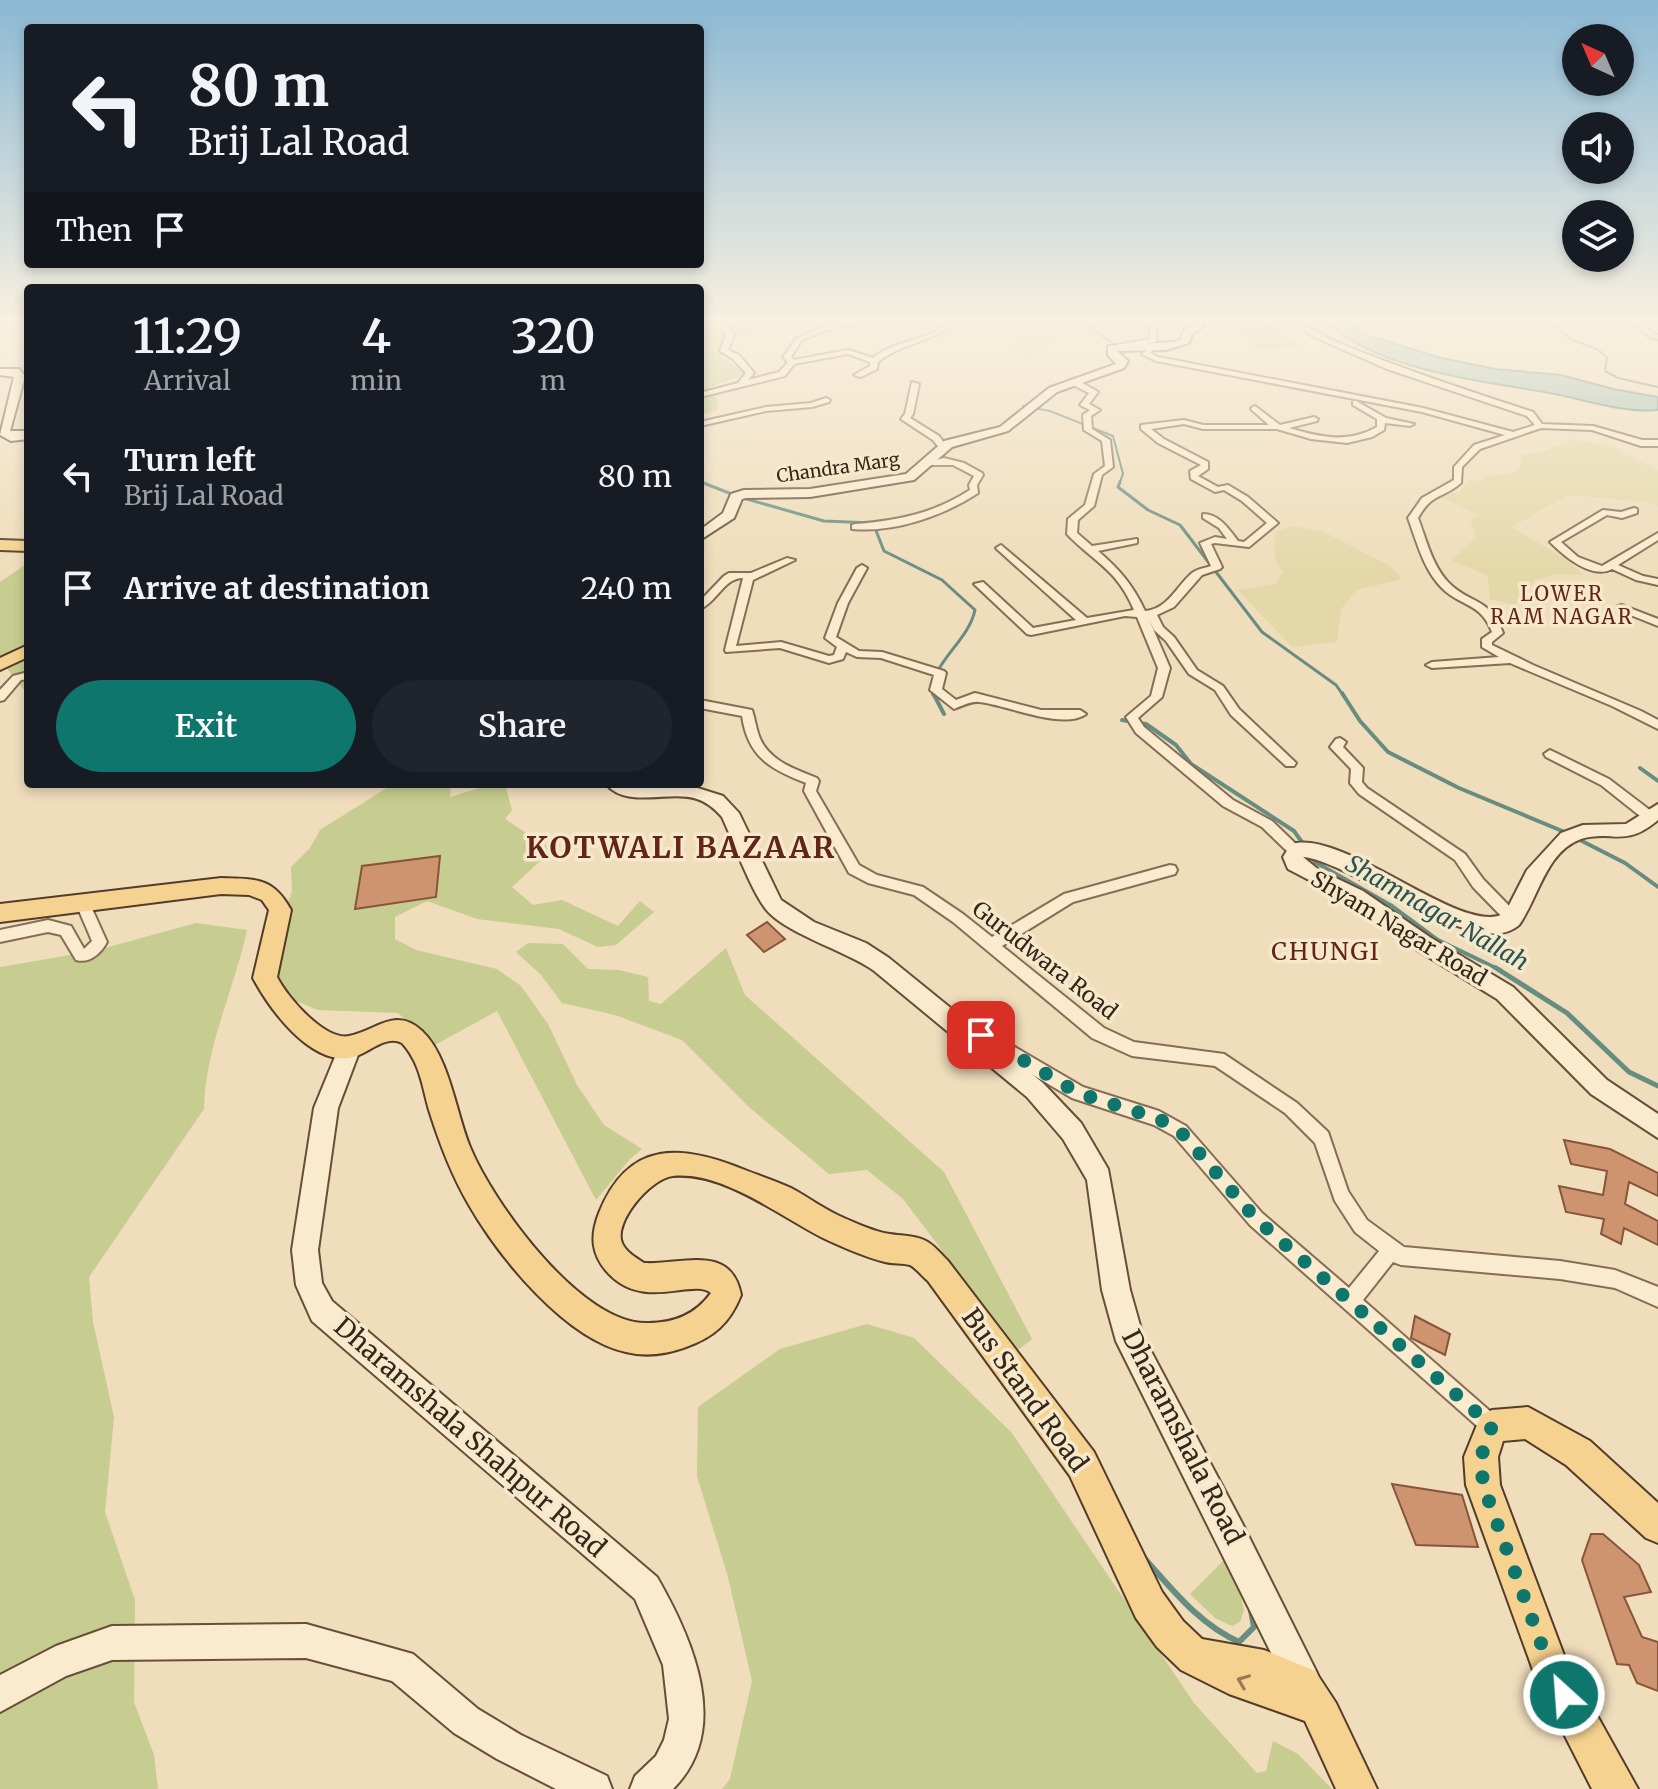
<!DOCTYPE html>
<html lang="en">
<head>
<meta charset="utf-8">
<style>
  body { margin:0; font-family:Merriweather,serif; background:#20242c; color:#f1f3f6; height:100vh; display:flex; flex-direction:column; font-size:30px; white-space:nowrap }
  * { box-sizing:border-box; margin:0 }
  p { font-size:26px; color:#9ea1a6 }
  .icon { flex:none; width:44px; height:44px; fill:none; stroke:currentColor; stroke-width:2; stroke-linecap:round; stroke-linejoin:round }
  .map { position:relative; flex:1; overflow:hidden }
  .details { position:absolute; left:24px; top:284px; width:680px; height:504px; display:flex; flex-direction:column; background:#171b24; border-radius:8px; box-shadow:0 4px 12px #0003 }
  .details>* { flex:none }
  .top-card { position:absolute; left:24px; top:24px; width:680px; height:244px; border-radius:8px; box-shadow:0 4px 12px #0003; background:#171b24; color:#f1f3f6; overflow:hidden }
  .needle { width:52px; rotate:316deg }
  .controls { position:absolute; left:1562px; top:24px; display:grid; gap:16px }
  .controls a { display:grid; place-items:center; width:72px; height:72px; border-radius:50%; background:#171b24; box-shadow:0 4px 12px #0003; font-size:40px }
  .pin { position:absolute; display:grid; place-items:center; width:68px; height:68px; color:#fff; margin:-34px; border-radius:16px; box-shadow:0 4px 12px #0006 }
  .me { position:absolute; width:88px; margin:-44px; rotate:334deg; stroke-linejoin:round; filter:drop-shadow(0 0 6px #0008) }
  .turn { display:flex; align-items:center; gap:28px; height:168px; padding:0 32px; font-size:36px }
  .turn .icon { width:104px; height:104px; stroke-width:2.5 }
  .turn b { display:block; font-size:56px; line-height:68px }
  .then { display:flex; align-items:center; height:76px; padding:0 32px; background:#0003; gap:16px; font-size:30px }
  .eta { display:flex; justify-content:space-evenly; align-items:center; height:136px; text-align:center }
  .eta b { font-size:48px; font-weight:600; line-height:56px }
  .cta { display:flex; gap:16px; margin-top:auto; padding:16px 32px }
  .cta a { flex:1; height:92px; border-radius:48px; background:#0f766e; color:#fff; font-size:32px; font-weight:600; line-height:92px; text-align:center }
  .cta a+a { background:#20242c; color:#f1f3f6 }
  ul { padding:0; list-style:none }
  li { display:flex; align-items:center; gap:24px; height:112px; padding:0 32px }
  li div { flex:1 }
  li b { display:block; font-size:30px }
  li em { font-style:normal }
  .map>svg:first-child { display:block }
  .farmland { fill:#e4d8a9 }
  .green { fill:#c7cc90 }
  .water { fill:#a0bfb5; stroke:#678d82; stroke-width:2 }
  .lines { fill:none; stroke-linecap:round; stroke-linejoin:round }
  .stream-far4 { stroke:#678d82; stroke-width:2 }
  .stream-far3 { stroke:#678d82; stroke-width:3 }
  .stream-far2 { stroke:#678d82; stroke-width:4 }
  .stream-far1 { stroke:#678d82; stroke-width:5 }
  .stream { stroke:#678d82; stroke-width:6 }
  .building { fill:#ce9470; stroke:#86553a; stroke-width:2 }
  .street-casing { stroke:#866d55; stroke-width:4 }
  .secondary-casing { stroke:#674e38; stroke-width:4 }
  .primary-casing { stroke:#533c2a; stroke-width:4 }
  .street { fill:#faebce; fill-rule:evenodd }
  .secondary { fill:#faebce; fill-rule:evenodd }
  .primary { fill:#f5d290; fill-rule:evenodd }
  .oneway { stroke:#957c55 }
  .route { stroke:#0f766e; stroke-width:14; stroke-dasharray:0 25.2 }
  .labels { text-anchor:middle; stroke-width:7; stroke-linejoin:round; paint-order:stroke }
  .far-street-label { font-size:18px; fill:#35261a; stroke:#f6e8cb }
  .far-neighbourhood-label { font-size:20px; letter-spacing:2px; fill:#622519; stroke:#f6e8cb }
  .street-label { font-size:22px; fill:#35261a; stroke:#f6e8cb }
  .water-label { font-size:24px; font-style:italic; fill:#295551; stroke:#f6e8cb }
  .neighbourhood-label { font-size:24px; letter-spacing:2px; fill:#622519; stroke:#f6e8cb }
  .near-street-label { font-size:26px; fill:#35261a; stroke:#f6e8cb }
  .district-label { font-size:30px; font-weight:bold; letter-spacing:2px; fill:#622519; stroke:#f6e8cb }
</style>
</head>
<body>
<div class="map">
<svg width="1658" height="1789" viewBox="0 0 1658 1789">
  <rect width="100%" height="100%" fill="#efddbb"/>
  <path class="farmland" d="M1035,320H1150L1151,331L1148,335L1127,340L1103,328L1053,339L1032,359L1009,355L1034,330Z
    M1571,439L1612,447L1658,470V507L1646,502L1567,495L1512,527L1567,560L1583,575L1555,574L1534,581L1515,605L1490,599L1488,576L1451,560L1477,537L1470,520L1480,515L1434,495L1460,492L1470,480L1479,481L1487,476L1510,474L1519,469L1522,455L1545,451Z
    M1294,526L1324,532L1390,566L1402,579L1356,590L1341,609L1337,642L1292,647L1238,590L1276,584L1283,572L1275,560V532Z"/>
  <path class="green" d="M700,320H804L740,335L716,353L747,374L709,387L717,392L718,410L700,415Z
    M1226,320H1267L1302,347L1260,349Z
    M28,563V695L5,666L0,667V582Z
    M393,784H451L450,797L492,784H505L512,810L505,819L552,850L512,887L533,905L562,900L618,926L640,901L654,912L616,945L598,947L559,929L477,919L427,901L395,917V939L416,950L497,969L521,986L548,1024L577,1085L604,1125L642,1149L630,1159L596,1200L497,1011L435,1045L398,1013L318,1010L276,993L266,962L292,891L291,867L310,848L320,830Z
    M196,923L247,930C234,990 205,1048 204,1109L89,1277L93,1322L114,1417L105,1512L135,1600L134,1702L154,1755L158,1789H0V967L94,951Z
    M528,943L563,944L588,969L619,970L648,977L649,1001L661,1004L726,948L745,995L944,1172L1032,1339L1009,1357L938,1245L903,1199L867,1170L829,1174L749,1107L682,1040L615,1015L562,1003L541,975L516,952Z
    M867,1324L914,1338L1012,1433L1194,1703L1257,1773L1266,1771L1273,1741L1298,1754L1332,1789H722L730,1779L752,1681L728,1577L697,1476L698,1407L780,1349Z
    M1224,1560L1240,1594L1244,1610L1240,1622L1232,1626L1215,1618L1190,1594Z"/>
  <path class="water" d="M1325,320H1350L1360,333L1441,358L1495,369L1561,375L1613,389L1658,397V410C1624,413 1588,401 1555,394C1486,381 1377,372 1325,320Z"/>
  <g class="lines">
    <path class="stream-far4" d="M1080,320L1116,346
      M1550,320L1570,339L1597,349L1607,357L1605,371L1618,378L1658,387
      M1023,406L1050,411L1113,436L1123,474L1119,484
      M701,482L706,484"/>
    <path class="stream-far3" d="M701,482L734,495
      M1120,482L1118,487L1148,510L1180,525L1262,632L1336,685L1343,695
      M743,498L824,521L873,523L884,551L942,580L975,610C968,643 929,663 933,695"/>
    <path class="stream-far2" d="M933,693L944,714
      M1342,693L1360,721L1388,752L1459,788L1567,833
      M1122,720L1146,724L1176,745L1191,764L1294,831L1304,845
      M1640,768L1658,781
      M1578,839L1625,863L1658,887
      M1311,856L1315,862L1392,906L1438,940L1500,970"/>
    <path class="stream-far1" d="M1496,968L1567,1013L1629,1072L1658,1086"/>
    <path class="stream" d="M1144,1558C1173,1590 1199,1624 1239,1642L1254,1627L1251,1610"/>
  </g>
  <path class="building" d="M440,856L436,897L355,909L362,866Z
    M767,922L785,939L764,952L747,935Z
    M1564,1140L1610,1149L1658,1173V1196L1629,1182L1625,1204L1658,1221V1245L1624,1228L1621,1244L1601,1234L1604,1219L1566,1212L1559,1186L1603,1195L1607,1171L1571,1164Z
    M1415,1316L1450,1334L1445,1355L1411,1338Z
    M1392,1484L1462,1495L1478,1547L1416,1545Z
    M1591,1534H1603L1639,1565L1651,1592L1624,1597L1642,1637L1658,1642V1691L1637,1683L1629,1665L1617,1664L1582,1560Z"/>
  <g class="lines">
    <defs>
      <path id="street" d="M729,320H736L729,327L734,336L728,350L739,355L754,373L748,380L779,372L788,362L783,357L797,338L839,320H880L836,327L802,340L791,357L794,360L848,350L873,358C891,343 914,342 934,332C943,327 947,320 957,320C935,343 902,342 878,362L877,369L861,377L854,375L870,366V362L848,354L794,364L785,376L700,397V393L738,383L746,373L733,359L720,351L726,336L722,327Z
        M1151,320H1157L1156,342L1116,349V345L1150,339Z
        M1290,320C1301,320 1321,335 1334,341C1399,368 1466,390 1533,412L1542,424L1593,426L1642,440H1658V446H1641L1592,430L1541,428L1480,449L1462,467L1461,483C1442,499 1432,493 1418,518C1426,539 1432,565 1448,582C1470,605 1489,596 1503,633L1492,642V645L1533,665L1641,711L1658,720V729L1612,706L1510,663L1432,668L1426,665L1432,662L1499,657L1482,647V639L1492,632C1481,602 1460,607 1441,587C1423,568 1417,542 1408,518L1422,498L1454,480V467L1474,445L1505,435L1422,412L1156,361L1142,354L1149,348L1153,350L1150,353L1158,357L1423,408L1513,432L1535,425L1527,416L1387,369L1312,336Z
        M1638,320H1645L1643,323L1653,334L1658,335V339L1649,337L1636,323Z
        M1073,381H1079L1098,392L1089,404L1100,410L1091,416L1092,429L1110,440L1113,467L1102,475L1094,506L1078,520L1077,533L1092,546L1137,539V543L1098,551C1119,569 1133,585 1145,611C1168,609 1176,587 1192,573C1197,569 1205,568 1211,566L1200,543L1215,537L1227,539L1219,528L1203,518V514C1219,514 1229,529 1238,541L1244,542L1267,523L1242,501L1224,490L1215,492L1191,479L1190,471L1201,465L1158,443L1141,429V425L1184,420L1203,425H1269L1252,410L1251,408L1255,406L1280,425L1314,417L1318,419L1317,421L1289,428C1320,437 1347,444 1377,427V419L1353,405V401H1356L1386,418L1414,424L1410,426L1385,423L1384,430L1372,437L1347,443L1311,439L1277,429H1203L1184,424L1151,429L1164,439L1208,462V469L1198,476L1218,487L1228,485L1248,497L1278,523L1249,547L1215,543L1211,544L1222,567L1220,569L1202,575L1174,607L1157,615L1163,627L1174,637L1197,670L1223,686L1239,709L1296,763L1294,766H1286L1231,715L1215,690L1189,674L1166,641L1154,630L1148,617L1170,668L1162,697L1138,718L1144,727L1233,800L1272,821L1300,848L1302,851L1300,854H1290L1262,827L1223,806L1136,733L1126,717L1151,696L1158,668L1137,617L1125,616L1031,635L1027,634L974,584L983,582L1033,628L1076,620L998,550L996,548L1001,545L1087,618L1134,610C1117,569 1095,563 1067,534L1068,519L1085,505L1094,474L1105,466L1102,441L1084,430L1083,415L1090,410L1080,405L1089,393L1073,385Z
        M912,382L919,384L913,414L910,418L939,436L947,447L946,449H940L933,440L901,419L905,414Z
        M826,398L830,400L829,402L812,407L766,411L700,426V422L766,407L811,403Z
        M944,458L964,463L982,473L983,475L977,485L978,493C943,516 894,533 852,529V525L855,524C897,521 935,513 970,490L969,485L974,476L953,465H930L926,462Z
        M1634,508L1637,509V513L1622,518L1607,515L1561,542L1578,557L1602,566L1658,533V540L1618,565L1643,576L1658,579V585L1636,580L1612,569C1592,580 1564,556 1550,542L1603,510L1621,512Z
        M787,558L795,560L753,580L736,646L781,642L829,656L834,655L837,647L825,638L838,603L857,568L862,565L867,568L848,603L836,637L859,651L882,652L944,671L946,673L942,689L956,700L975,693L1041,710H1080L1086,714C1062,731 1005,704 979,702C971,701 962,706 954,709L930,690L934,675L881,658L857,657L846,652L843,659L829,663L780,648L726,652L725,650L743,578C724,578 717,602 700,609V601L724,576L729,573H751Z
        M1622,605L1658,619V626L1618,610V606Z
        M28,672V679L21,680L4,700L0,701V690L13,676Z
        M700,700L752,710C755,719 756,728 759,736C768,761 795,769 817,778L819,781L816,791L859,865L877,875L923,887L963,914L992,937L1064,894L1170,865L1175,866L1177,870L1175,874L1073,902L1002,946L1104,1028L1134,1042L1224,1054L1297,1103L1328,1132L1348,1191L1367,1220L1404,1247L1560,1261L1615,1270L1658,1287V1307L1615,1288L1560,1279L1401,1265L1393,1262L1363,1300L1499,1419L1502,1426L1499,1433L1492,1436L1485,1433L1250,1225L1174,1136L1154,1125L1072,1098L972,1039L970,1034L972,1029L978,1027L984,1029L1083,1087L1159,1111L1186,1126L1262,1213L1349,1288L1379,1251L1355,1232L1335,1201L1315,1143L1285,1113L1215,1066L1132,1056L1092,1038L953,922L914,895L868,883L849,873L804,791L806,783C770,769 748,757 742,716L700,708Z
        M1340,738L1346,742L1343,747L1363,768L1362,782L1367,788L1465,854L1483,879L1517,914L1519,918L1517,922H1507L1473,887L1455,860L1359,794L1350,783L1351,769L1330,747L1336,739Z
        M1550,750L1609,779L1655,814L1657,817L1655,820H1645L1601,785L1546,757L1544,754Z
        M84,901L89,902L107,942C101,953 90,964 76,960L61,935L48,932L0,942V930L48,920L71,926L84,949L92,941L77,906L79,902Z"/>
      <path id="secondary" d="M1195,320H1205V325L1192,334L1189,343L1166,350L1117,351L1128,361L1124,368L1057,392L1008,431L952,447L914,480L810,497L746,498L742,499L734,518L700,540V530L723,513L731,494L744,490L810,489L906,474L944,441L1000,427L1049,388L1116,364L1108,355V346L1173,342L1181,339L1184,330L1195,324Z
        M0,369H19L25,376L10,431H28V439L11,441L0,435L14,377L0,375Z
        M606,784L688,785L723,796L739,813L781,900L814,922L866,943L889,958L1043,1083L1081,1123L1108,1169L1130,1290L1143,1336L1242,1523L1317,1673L1322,1685L1317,1697L1305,1702L1293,1697L1116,1341L1102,1290L1087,1180L1063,1139L1027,1097L873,970C846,951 782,932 765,908C749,886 734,843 722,817C715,809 707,802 697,799C670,790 626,809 606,784Z
        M1658,804V820C1624,849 1612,829 1581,839C1546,851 1538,899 1519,925C1477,963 1354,862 1303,857L1319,870L1363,891L1431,938L1513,987L1607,1080L1658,1114V1138L1591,1094L1497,999L1417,950L1349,901L1288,869L1283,857L1291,844C1345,828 1464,939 1505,913L1527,870L1561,833L1583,825L1626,824Z
        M350,1037L358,1040L361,1047L338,1108L318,1250L322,1283L332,1301L657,1577C692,1638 733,1729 673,1789H630L635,1776L656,1756L664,1740L669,1719L663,1665L635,1599L312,1321L296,1285L292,1250L314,1108L342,1040Z
        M306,1624L413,1654L478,1709L521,1735L607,1776L612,1789H556L497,1759L454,1733L392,1681L306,1658L112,1660L66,1676L0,1712V1675L56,1646L112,1626Z"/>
      <path id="primary" d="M0,540L28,541V551L0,550Z
        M28,645V657L0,670V658Z
        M221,878C256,879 273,877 291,910L277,977C287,997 325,1041 349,1036C376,1031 395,1006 422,1031C449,1056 456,1113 470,1147C493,1203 582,1326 648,1323C674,1323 695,1315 711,1293C694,1278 644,1311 609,1274C591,1255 590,1236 599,1213C629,1138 683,1145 745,1170C760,1176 776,1181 791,1188C808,1197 825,1210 844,1218C858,1224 875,1232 890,1234C901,1236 915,1235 926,1241C934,1245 941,1254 948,1261L1094,1452L1162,1592L1183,1621L1202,1639L1264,1650L1315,1671L1336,1703L1377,1789H1336L1305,1721L1229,1694L1181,1670L1157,1647L1136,1618L1070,1476L928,1281C922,1276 916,1268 910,1265C902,1263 893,1264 885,1262C865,1257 842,1247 823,1238C781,1217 723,1171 673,1176C651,1178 613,1222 622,1243C626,1252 636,1258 644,1263C682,1265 731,1243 741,1295C730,1323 714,1337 686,1347C667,1354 645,1357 626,1352C565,1339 499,1257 469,1205C452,1176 439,1142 429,1110C422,1085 420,1063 402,1043C385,1034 367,1055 350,1058C309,1064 269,1008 253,978L269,910L262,900L249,895L221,894L0,922V904Z
        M1528,1407L1590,1441L1658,1503V1543L1646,1538L1566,1465L1525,1439L1503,1441L1498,1457L1500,1485L1565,1658L1638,1789H1592L1537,1681L1466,1485L1464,1457L1481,1415L1492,1410Z"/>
    </defs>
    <use href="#street" class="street-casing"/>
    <use href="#secondary" class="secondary-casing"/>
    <use href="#primary" class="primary-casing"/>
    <use href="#street" class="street"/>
    <use href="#secondary" class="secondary"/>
    <use href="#primary" class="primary"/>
  </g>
  <defs><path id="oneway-chevron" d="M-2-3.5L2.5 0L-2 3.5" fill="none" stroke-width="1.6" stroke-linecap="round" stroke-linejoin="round" transform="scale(2)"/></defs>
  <use class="oneway" href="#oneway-chevron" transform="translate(1243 1681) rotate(-158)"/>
  <linearGradient id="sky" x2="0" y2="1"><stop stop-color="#8bb8d4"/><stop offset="0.56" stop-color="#f8f0e0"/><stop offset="1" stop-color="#f8f0e0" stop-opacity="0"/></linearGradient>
  <rect width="1658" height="571" fill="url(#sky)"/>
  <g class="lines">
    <path class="route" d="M981,1035L1078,1093L1159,1119L1180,1131L1256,1219L1492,1426L1481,1457L1483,1485L1550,1668L1564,1695"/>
  </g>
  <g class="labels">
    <g class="far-street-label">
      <text transform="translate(838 468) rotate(-8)" y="6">Chandra Marg</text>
    </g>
    <g class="far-neighbourhood-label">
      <text x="1562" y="601">LOWER<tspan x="1562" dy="23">RAM NAGAR</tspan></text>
    </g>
    <g class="street-label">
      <text transform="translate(1399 928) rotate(31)" y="8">Shyam Nagar Road</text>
      <text transform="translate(1045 960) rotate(38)" y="8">Gurudwara Road</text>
    </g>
    <g class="water-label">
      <text transform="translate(1437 913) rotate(30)" y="8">Shamnagar Nallah</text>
    </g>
    <g class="neighbourhood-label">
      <text x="1326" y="960">CHUNGI</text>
    </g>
    <g class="near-street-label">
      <text transform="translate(1025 1390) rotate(54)" y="9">Bus Stand Road</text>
      <text transform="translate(470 1437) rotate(41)" y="9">Dharamshala Shahpur Road</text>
      <text transform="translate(1183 1437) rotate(63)" y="9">Dharamshala Road</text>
    </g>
    <g class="district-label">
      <text x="681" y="858">KOTWALI BAZAAR</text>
    </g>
  </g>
</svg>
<div class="controls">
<a><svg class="needle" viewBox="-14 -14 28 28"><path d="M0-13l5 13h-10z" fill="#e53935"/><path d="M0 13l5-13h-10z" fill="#9ea1a6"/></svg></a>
<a><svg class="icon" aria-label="sound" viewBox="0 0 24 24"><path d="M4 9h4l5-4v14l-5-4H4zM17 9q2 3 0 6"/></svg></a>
<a><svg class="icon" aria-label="layers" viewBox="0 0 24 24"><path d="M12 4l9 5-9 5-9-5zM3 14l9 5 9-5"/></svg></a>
</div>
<div class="pin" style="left:981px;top:1035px;background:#d93025"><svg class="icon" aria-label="arrive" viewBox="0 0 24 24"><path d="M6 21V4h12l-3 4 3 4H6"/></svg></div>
<svg class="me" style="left:1564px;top:1695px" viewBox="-20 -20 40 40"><circle r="17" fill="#0f766e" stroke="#fff" stroke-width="3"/><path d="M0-11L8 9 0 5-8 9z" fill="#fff"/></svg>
<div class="top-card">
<div class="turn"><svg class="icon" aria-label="left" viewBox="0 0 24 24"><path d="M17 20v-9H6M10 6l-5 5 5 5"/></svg><div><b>80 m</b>Brij Lal Road</div></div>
<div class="then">Then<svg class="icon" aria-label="arrive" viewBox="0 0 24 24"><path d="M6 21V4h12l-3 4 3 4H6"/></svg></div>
</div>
<section class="details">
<div class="eta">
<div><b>11:29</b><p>Arrival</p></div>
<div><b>4</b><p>min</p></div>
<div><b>320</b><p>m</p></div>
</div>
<ul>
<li><svg class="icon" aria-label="left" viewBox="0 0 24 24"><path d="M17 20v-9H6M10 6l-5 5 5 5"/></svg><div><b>Turn left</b><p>Brij Lal Road</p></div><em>80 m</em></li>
<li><svg class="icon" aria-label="arrive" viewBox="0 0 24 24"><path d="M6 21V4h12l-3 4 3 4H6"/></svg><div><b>Arrive at destination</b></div><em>240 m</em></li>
</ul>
<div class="cta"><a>Exit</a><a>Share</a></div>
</section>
</div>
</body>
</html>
